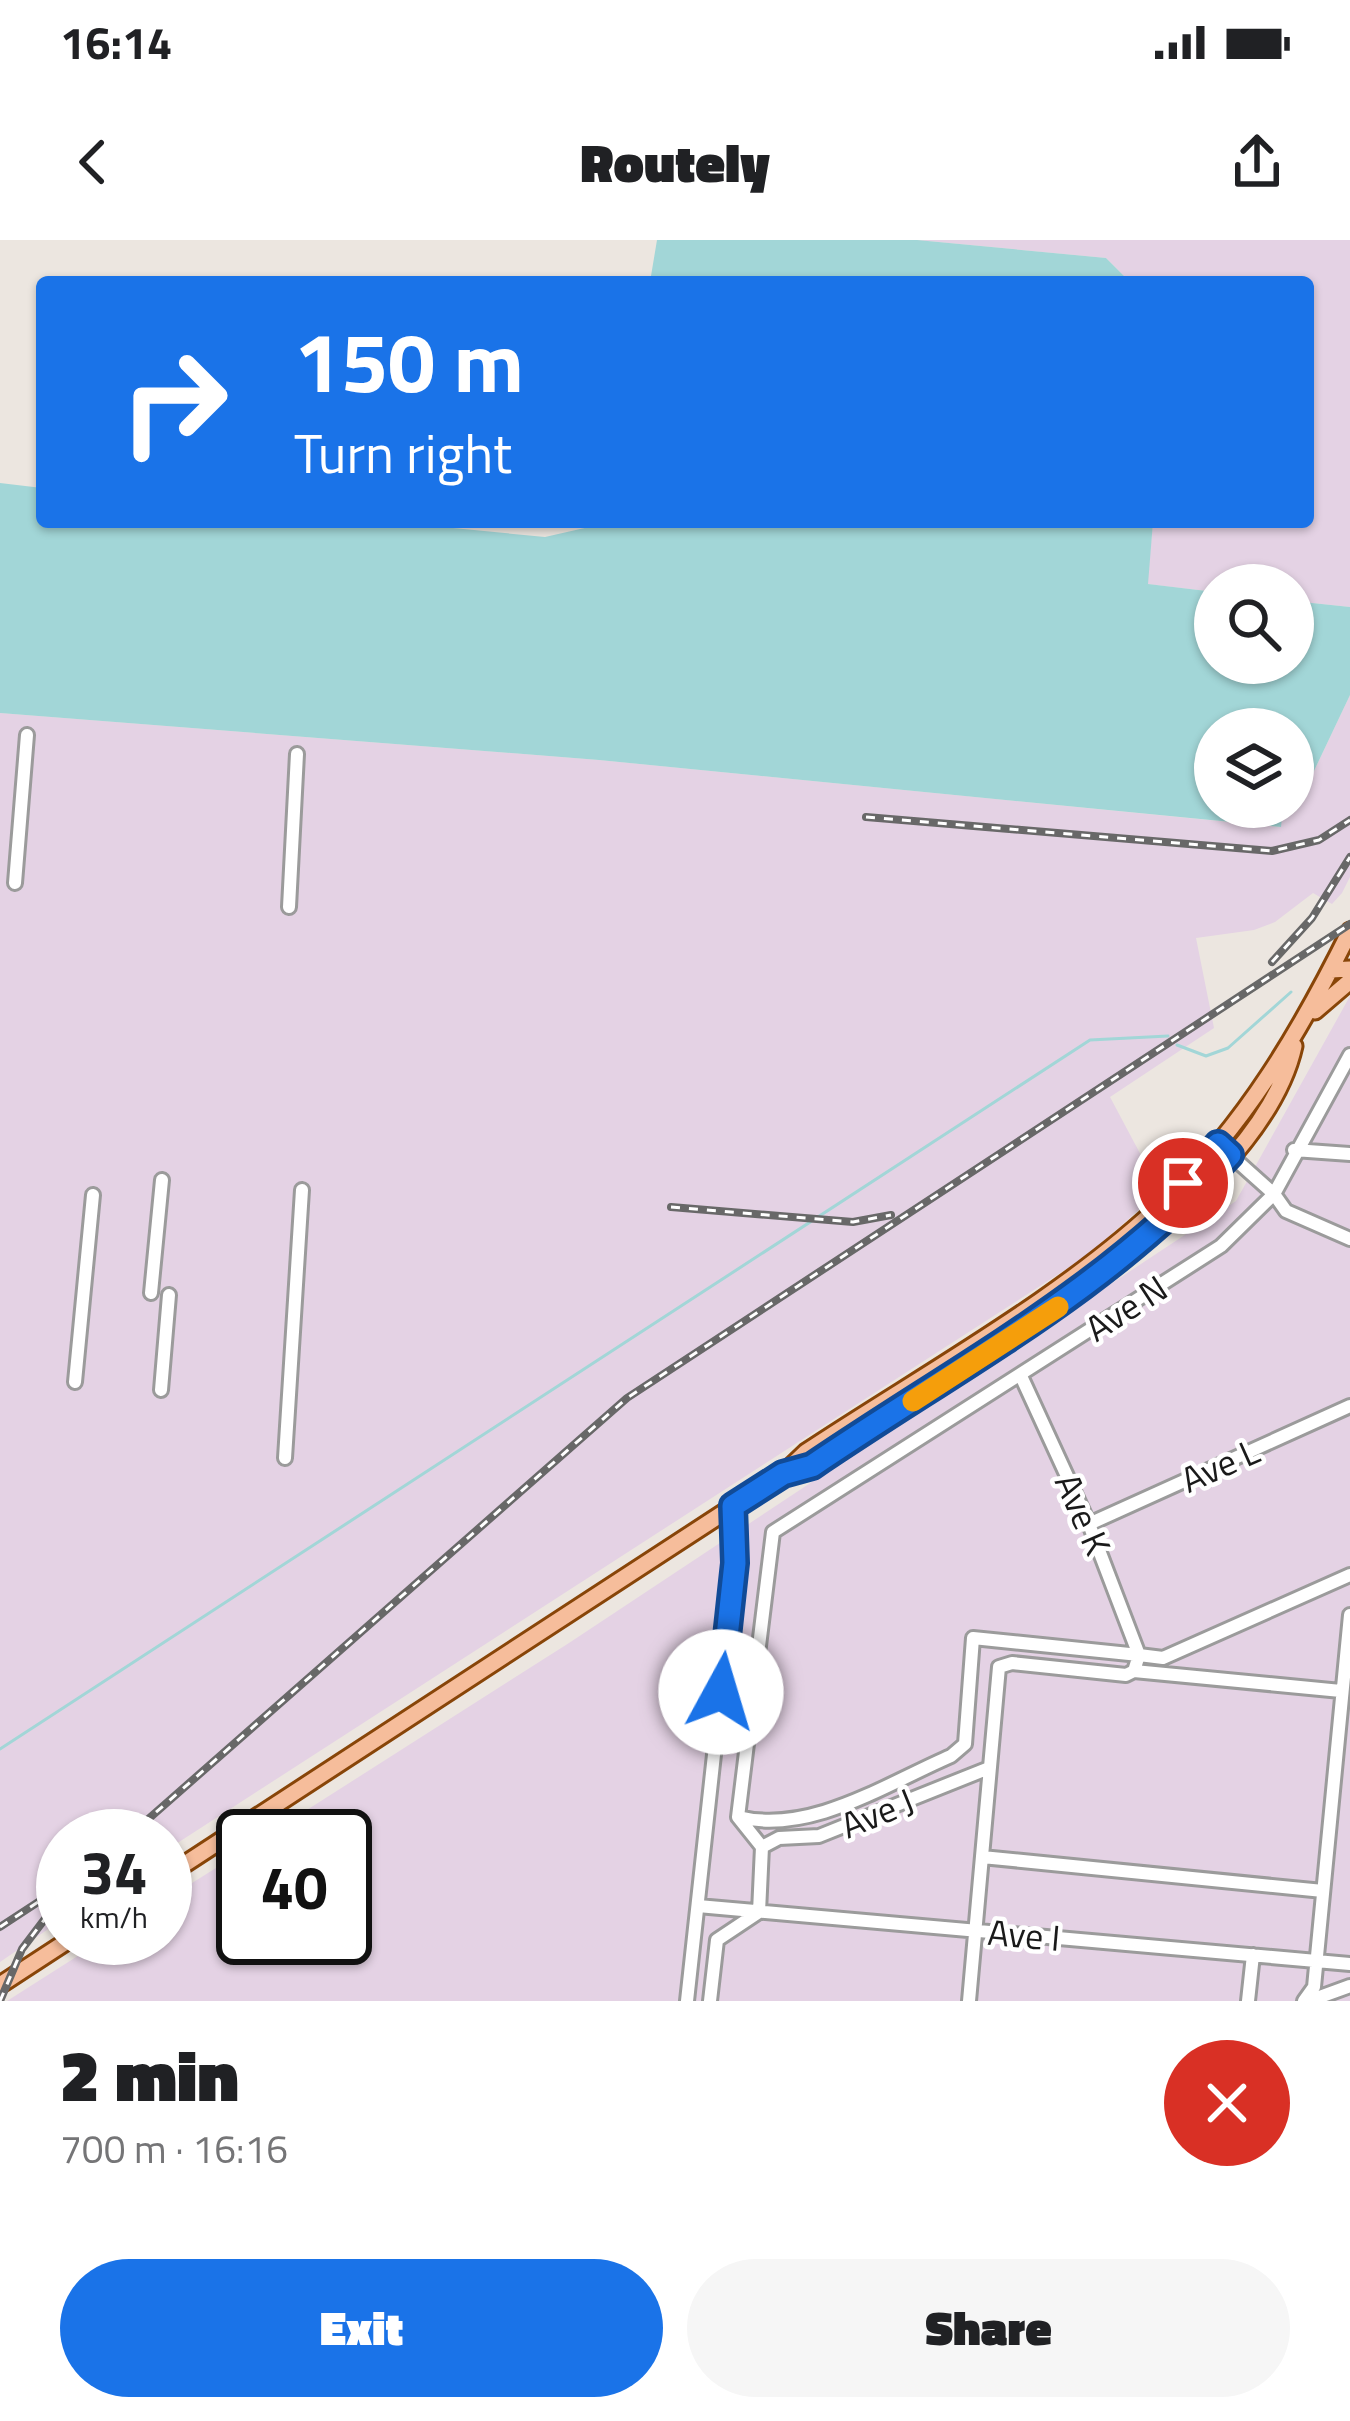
<!DOCTYPE html>
<html lang="en">
<head>
<meta charset="utf-8">
<style>
  body { margin:0; font-family:"Titillium Web",sans-serif; background:#f6f6f6; color:#202124; height:100vh; display:flex; flex-direction:column; font-size:45px; white-space:nowrap }
  * { box-sizing:border-box; margin:0 }
  p { font-size:39px; color:#757577 }
  .icon { flex:none; width:66px; height:66px; fill:none; stroke:currentColor; stroke-width:2; stroke-linecap:round; stroke-linejoin:round }
  .map { position:relative; height:1761px; overflow:hidden }
  .panel { display:flex; flex-direction:column; background:#fff; flex:1 }
  .panel>* { flex:none }
  .guide { position:absolute; left:36px; top:36px; width:1278px; height:252px; border-radius:12px; box-shadow:0 3px 9px #0004; background:#1a73e8; color:#fff; overflow:hidden }
  .tools { position:absolute; left:1194px; top:324px; display:grid; gap:24px }
  .tools a { display:grid; place-items:center; width:120px; height:120px; border-radius:50%; background:#fff; box-shadow:0 3px 9px #0004; font-size:60px }
  .speed { position:absolute; left:36px; top:1569px; display:flex; gap:24px; font-size:60px; font-weight:700; text-align:center }
  .speed>* { display:grid; place-content:center; width:156px; height:156px; border-radius:50%; background:#fff; box-shadow:0 3px 9px #0004; line-height:1 }
  .speed small { font-size:30px; font-weight:400 }
  .speed .limit { border:6px solid #111; border-radius:18px; background:#fff; color:#111 }
  .pin { position:absolute; display:grid; place-items:center; width:102px; height:102px; color:#fff; margin:-51px; border:6px solid #fff; border-radius:50%; box-shadow:0 3px 12px #0007 }
  .me { position:absolute; width:132px; margin:-66px; rotate:6deg; stroke-linejoin:round; filter:drop-shadow(0 0 9px #0008) }
  .turn { display:flex; align-items:center; gap:42px; height:252px; padding:0 60px; font-size:54px }
  .turn .icon { width:156px; height:156px; stroke-width:2.5 }
  .turn b { display:block; font-size:84px; line-height:102px }
  .round { display:grid; place-items:center; flex:none; width:126px; height:126px; border-radius:63px; background:#f6f6f6 }
  .overview { display:flex; align-items:center; justify-content:space-between; height:204px; padding:0 60px }
  h1 { font-size:72px; font-weight:800; line-height:90px }
  .button { display:flex; gap:24px; margin-top:auto; padding:24px 60px }
  .button a { flex:1; height:138px; border-radius:72px; background:#1a73e8; color:#fff; font-size:48px; font-weight:800; line-height:138px; text-align:center }
  .button a+a { background:#f6f6f6; color:#202124 }
  .status { display:flex; justify-content:space-between; align-items:center; height:84px; padding:0 60px; background:#fff; direction:ltr }
  .status svg { height:33px; fill:currentColor }
  header { display:flex; justify-content:space-between; align-items:center; height:156px; padding:0 60px; background:#fff; font-size:54px; font-weight:800 }
  .map>svg:first-child { display:block }
  .industrial { fill:#e4d2e4 }
  .water { fill:#a2d6d7 }
  .lines { fill:none; stroke-linecap:round; stroke-linejoin:round }
  .stream { stroke:#a2d6d7; stroke-width:3 }
  .minor-casing { stroke:#9b9b9b; stroke-width:18 }
  .major-casing { stroke:#884508; stroke-width:21 }
  .minor { stroke:#fff; stroke-width:12 }
  .major { stroke:#f6bd9b; stroke-width:15 }
  .rail-casing { stroke:#686868; stroke-width:8 }
  .rail { stroke:#fff; stroke-width:3; stroke-dasharray:9; stroke-linecap:butt }
  .route-casing { stroke:#114b97; stroke-width:30 }
  .route { stroke:#1a73e8; stroke-width:21 }
  .slow { stroke:#f59e0b; stroke-width:21 }
  .labels { text-anchor:middle; stroke-width:9; stroke-linejoin:round; paint-order:stroke }
  .street-label { font-size:36px; fill:#1a1a1a; stroke:#fff }
</style>
</head>
<body>
<div class="status"><b>16:14</b><svg viewBox="0 0 49 12"><path d="M0 12V9h3v3zM5 12V6h3v6zM10 12V3h3v9zM15 12V0h3v12zM26 1h20v11H26zM47 4h2v5h-2z"/></svg></div>
<header><svg class="icon" aria-label="back" viewBox="0 0 24 24"><path d="M15 5l-7 7 7 7"/></svg>Routely<svg class="icon" aria-label="share" viewBox="0 0 24 24"><path d="M12 15V3M7 8l5-5 5 5M5 13v7h14v-7"/></svg></header>
<div class="map">
<svg width="1350" height="1761" viewBox="0 0 1350 1761">
  <rect width="100%" height="100%" fill="#ece6e0"/>
  <path class="industrial" d="M917,0H1350V367L1293,361V345H1215V352L1147,344L1153,282H1308V42H1130L1106,18Z
    M1350,455V637L1342,653L1332,664L1313,653L1275,682L1254,690L1196,698L1214,788L1110,857L1160,951L1088,1015L165,1611V1596H63V1679L0,1722V473L599,520L1280,587L1283,567H1293V533H1313Z
    M1350,756V1761H7L106,1698H165V1660L243,1611V1698H345V1596H266L569,1403L1236,961Z"/>
  <path class="water" d="M657,0H917L1106,18L1130,42H650Z
    M0,243L42,248V282H391L545,297L611,282H1153L1148,344L1215,352V423H1293V361L1350,367V455L1313,533H1293V489H1215V567H1283L1281,587L599,520L0,473Z"/>
  <g class="lines">
    <path class="stream" d="M1177,805L1206,816L1228,808L1291,752
      M0,1509L1090,800L1168,796"/>
    <defs>
      <path id="minor" d="M15,643L27,495
        M289,667L297,514
        M1218,904L1274,954L1286,971L1350,999
        M1294,910L1350,914
        M151,1053L162,940
        M1021,1136L1089,1284L1139,1415L1163,1418L1350,1335
        M75,1142L93,955
        M161,1150L169,1055
        M285,1218L302,950
        M1089,1284L1350,1166
        M738,1577C810,1595 886,1544 951,1516L965,1504L973,1398L1139,1415L1134,1431L1341,1451
        M762,1607L779,1598L819,1596L989,1528
        M982,1617L1323,1651
        M698,1666L1350,1724
        M687,1761L735,1323L733,1266
        M710,1761L717,1700L759,1672L762,1607L738,1577L773,1292L1221,1006L1274,954L1350,815
        M969,1761L999,1427L1012,1423L1126,1435L1134,1431
        M1248,1761L1253,1715
        M1304,1761L1314,1747L1350,1375
        M1309,1761L1350,1746"/>
      <path id="major" d="M1331,730L1350,729
        M1315,771L1350,741
        M786,1233C839,1218 890,1177 936,1147C1046,1075 1264,941 1294,806
        M165,1637L783,1234L806,1212C922,1135 1065,1057 1165,961C1246,884 1301,790 1350,691
        M0,1745L72,1698"/>
    </defs>
    <use href="#minor" class="minor-casing"/>
    <use href="#major" class="major-casing"/>
    <use href="#minor" class="minor"/>
    <use href="#major" class="major"/>
    <defs>
      <path id="rail" d="M866,577L1272,611L1319,600L1350,580
        M1272,722L1312,678L1350,617
        M671,967L853,982L891,975
        M129,1596L627,1158L1350,684
        M0,1687L55,1651
        M0,1761L22,1709L63,1655"/>
    </defs>
    <use href="#rail" class="rail-casing"/>
    <use href="#rail" class="rail"/>
  </g>
  <g class="lines">
    <defs>
      <path id="route" d="M721,1452L735,1323L733,1266L783,1234L812,1226C962,1124 1106,1051 1230,915L1218,904L1183,943"/>
    </defs>
    <use href="#route" class="route-casing"/>
    <use href="#route" class="route"/>
    <path class="slow" d="M913,1161L1058,1067"/>
  </g>
  <g class="labels">
    <g class="street-label">
      <text transform="translate(1126 1068) rotate(-33)" y="13">Ave N</text>
      <text transform="translate(1220 1225) rotate(-24)" y="13">Ave L</text>
      <text transform="translate(1083 1274) rotate(66)" y="13">Ave K</text>
      <text transform="translate(877 1573) rotate(-22)" y="13">Ave J</text>
      <text transform="translate(1024 1695) rotate(5)" y="13">Ave I</text>
    </g>
  </g>
</svg>
<div class="tools">
<a><svg class="icon" aria-label="search" viewBox="0 0 24 24"><circle cx="10" cy="10" r="6"/><path d="M15 15l6 6"/></svg></a>
<a><svg class="icon" aria-label="layers" viewBox="0 0 24 24"><path d="M12 4l9 5-9 5-9-5zM3 14l9 5 9-5"/></svg></a>
</div>
<div class="speed"><div>34<small>km/h</small></div><div class="limit">40</div></div>
<div class="pin" style="left:1183px;top:943px;background:#d93025"><svg class="icon" aria-label="arrive" viewBox="0 0 24 24"><path d="M6 21V4h12l-3 4 3 4H6"/></svg></div>
<svg class="me" style="left:721px;top:1452px" viewBox="-20 -20 40 40"><circle r="19" fill="#fff"/><path d="M0-13L10 11 0 6-10 11z" fill="#1a73e8"/></svg>
<div class="guide">
<div class="turn"><svg class="icon" aria-label="right" viewBox="0 0 24 24"><path d="M7 20v-9h11M14 6l5 5-5 5"/></svg><div><b>150 m</b>Turn right</div></div>
</div>
</div>
<section class="panel">
<div class="overview"><div><h1>2 min</h1><p>700 m · 16:16</p></div><a class="round" style="background:#d93025;color:#fff"><svg class="icon" aria-label="close" viewBox="0 0 24 24"><path d="M6 6l12 12M18 6L6 18"/></svg></a></div>
<div class="button"><a>Exit</a><a>Share</a></div>
</section>
</body>
</html>
